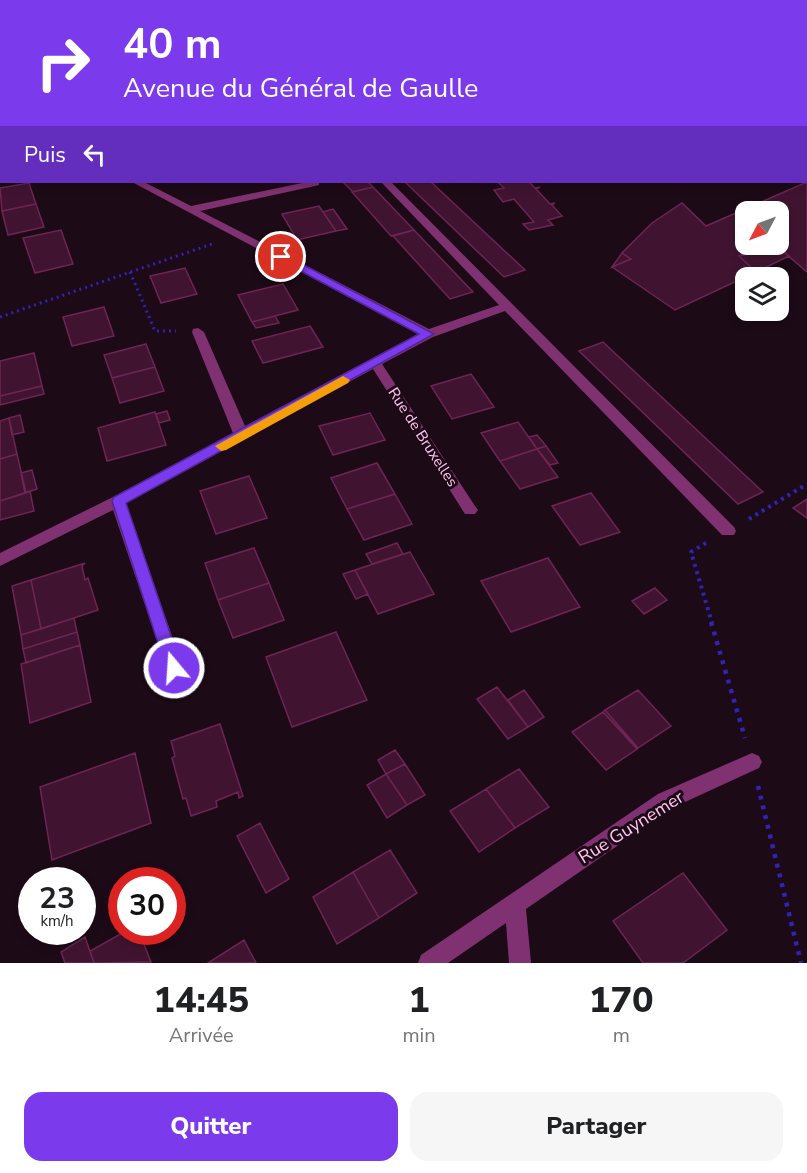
<!DOCTYPE html>
<html lang="fr">
<head>
<meta charset="utf-8">
<style>
  body { margin:0; font-family:"Nunito Sans",sans-serif; background:#f6f6f6; color:#202124; height:100vh; display:flex; flex-direction:column; font-size:22px; white-space:nowrap }
  * { box-sizing:border-box; margin:0 }
  p { font-size:20px; color:#757577 }
  .icon { flex:none; width:33px; height:33px; fill:none; stroke:currentColor; stroke-width:2; stroke-linecap:round; stroke-linejoin:round }
  .map { position:relative; height:963px; overflow:hidden }
  .panel { display:flex; flex-direction:column; background:#fff; flex:1 }
  .panel>* { flex:none }
  .guide { position:absolute; left:0px; top:0px; width:807px; height:183px; box-shadow:0 3px 9px #0003; background:#7c3aed; color:#fff; overflow:hidden }
  .needle { width:39px; rotate:229deg }
  .tools { position:absolute; left:735px; top:201px; display:grid; gap:12px }
  .tools a { display:grid; place-items:center; width:54px; height:54px; border-radius:12px; background:#fff; box-shadow:0 3px 9px #0003; font-size:30px }
  .speed { position:absolute; left:18px; top:867px; display:flex; gap:12px; font-size:30px; font-weight:700; text-align:center }
  .speed>* { display:grid; place-content:center; width:78px; height:78px; border-radius:50%; background:#fff; box-shadow:0 3px 9px #0003; line-height:1 }
  .speed small { font-size:15px; font-weight:400 }
  .speed .limit { border:9px solid #d22; background:#fff; color:#111 }
  .pin { position:absolute; display:grid; place-items:center; width:51px; height:51px; color:#fff; margin:-26px; border:3px solid #fff; border-radius:50%; box-shadow:0 2px 6px #0007 }
  .me { position:absolute; width:66px; margin:-33px; rotate:342deg; stroke-linejoin:round; filter:drop-shadow(0 0 4px #0008) }
  .turn { display:flex; align-items:center; gap:21px; height:126px; padding:0 24px; font-size:27px }
  .turn .icon { width:78px; height:78px; stroke-width:2.5 }
  .turn b { display:block; font-size:42px; line-height:51px }
  .then { display:flex; align-items:center; height:57px; padding:0 24px; background:#0003; gap:12px; font-size:22px }
  .eta { display:flex; justify-content:space-evenly; align-items:center; height:102px; text-align:center }
  .eta b { font-size:36px; font-weight:800; line-height:42px }
  .action { display:flex; gap:12px; margin-top:auto; padding:12px 24px }
  .action a { flex:1; height:69px; border-radius:18px; background:#7c3aed; color:#fff; font-size:24px; font-weight:800; line-height:69px; text-align:center }
  .action a+a { background:#f6f6f6; color:#202124 }
  .map>svg:first-child { display:block }
  .green { fill:#100c27 }
  .building { fill:#401430; stroke:#6e2454; stroke-width:1.5; fill-rule:evenodd }
  .lines { fill:none; stroke-linecap:round; stroke-linejoin:round }
  .path-far3 { stroke:#3123b6; stroke-width:2; stroke-dasharray:1.5 3; stroke-linecap:butt }
  .path-far2 { stroke:#3123b6; stroke-width:3; stroke-dasharray:2 4; stroke-linecap:butt }
  .path-far1 { stroke:#3123b6; stroke-width:4; stroke-dasharray:3 4.5; stroke-linecap:butt }
  .path { stroke:#3123b6; stroke-width:4.5; stroke-dasharray:4 6; stroke-linecap:butt }
  .minor { fill:#803171; fill-rule:evenodd }
  .route { fill:#7c3aed; stroke:#51269a; stroke-width:1.5 }
  .slow { fill:#f59e0b }
  .labels { text-anchor:middle; stroke-width:6; stroke-linejoin:round; paint-order:stroke }
  .street-label { font-size:15px; fill:#ffc6f0; stroke:#1d0a17 }
  .near-street-label { font-size:18px; fill:#ffc6f0; stroke:#1d0a17 }
</style>
</head>
<body>
<div class="map">
<svg width="807" height="963" viewBox="0 0 807 963">
  <rect width="100%" height="100%" fill="#1d0a17"/>
  <path class="green" d="M0,0H249L251,1L2,2L0,82Z"/>
  <path class="building" d="M343,182H368L373,187L353,192Z
    M405,182H431L525,270L504,277Z
    M498,182H529L535,188L540,187L536,189L550,204L555,203L552,205L562,216L548,220L553,225L529,230L523,224L534,222L514,199L503,202L494,190L504,188Z
    M807,182V272L778,247L739,256L756,272L675,310L612,267L631,259L622,253L652,223L682,203L706,226ZM746,212H778V244H746Z
    M29,183L36,204L2,211L0,188Z
    M373,187L414,230L391,236L352,192Z
    M36,204L44,227L8,235L2,211Z
    M319,206L336,231L297,240L282,214Z
    M333,209L347,229L336,231L323,212Z
    M61,230L73,264L35,273L23,238Z
    M414,230L473,292L450,299L393,236Z
    M778,247L789,256L756,272L739,256Z
    M622,253L631,259L612,267Z
    M185,268L197,294L161,303L150,276Z
    M283,284L298,310L252,322L238,295Z
    M104,307L114,336L72,346L63,317Z
    M275,316L279,323L256,328L252,322Z
    M310,326L323,347L263,363L252,341Z
    M603,342L763,492L738,504L579,351Z
    M146,344L155,367L112,378L104,355Z
    M34,353L42,386L0,396V361Z
    M155,367L164,391L120,403L112,378Z
    M471,374L494,407L452,419L431,386Z
    M42,386L44,394L0,405V396Z
    M167,411L170,420L159,423L156,414Z
    M155,412L166,445L107,461L98,428Z
    M370,413L385,440L333,455L319,426Z
    M20,415L24,432L12,435L9,418Z
    M9,418L17,454L0,459V421Z
    M518,422L537,449L500,461L481,433Z
    M537,435L546,446L537,449L529,437Z
    M546,446L558,463L550,465L537,449Z
    M537,449L558,477L520,489L500,461Z
    M17,454L26,493L0,501V459Z
    M377,463L395,494L347,509L331,478Z
    M32,470L37,489L25,493L21,473Z
    M249,476L267,518L216,534L200,491Z
    M30,491L34,511L0,520V501Z
    M591,493L620,532L580,545L552,506Z
    M395,494L412,524L364,540L347,509Z
    M807,499V518L793,508Z
    M397,543L403,554L372,564L366,554Z
    M254,548L269,583L218,600L205,563Z
    M410,552L434,594L378,614L355,570Z
    M548,558L580,607L511,632L481,581Z
    M85,563L82,566L85,580L88,578L98,610L41,629L31,580Z
    M355,570L368,594L356,599L343,574Z
    M31,580L41,629L21,635L12,586Z
    M269,583L284,620L233,638L218,600Z
    M655,588L667,600L644,614L632,601Z
    M74,618L77,632L23,649L21,635Z
    M77,632L80,645L26,663L23,649Z
    M336,632L367,700L292,727L266,657Z
    M80,645L91,702L30,723L21,664Z
    M497,687L528,727L508,739L477,699Z
    M524,690L544,717L528,727L508,700Z
    M638,690L671,726L638,748L605,710Z
    M605,710L638,748L603,712Z
    M603,712L637,749L606,770L572,732Z
    M220,724L243,796L239,798L238,792L216,801L217,807L191,816L186,798L183,799L172,758L175,756L171,741Z
    M395,750L405,764L386,774L378,760Z
    M135,753L151,823L52,860L40,787Z
    M405,764L425,795L407,805L386,774Z
    M519,769L549,807L515,828L486,789Z
    M386,774L407,805L387,818L367,785Z
    M486,789L515,828L479,852L450,811Z
    M260,823L289,879L266,893L237,836Z
    M390,850L417,893L379,918L353,872Z
    M353,872L379,918L337,944L313,897Z
    M683,873L727,930L683,963H643L613,921Z
    M124,932H139L151,962L94,963L90,951Z
    M85,937L94,963H65L61,952Z
    M244,940L256,963H208Z"/>
  <g class="lines">
    <path class="path-far3" d="M0,106L2,108"/>
    <path class="path-far2" d="M130,272L155,331H176
      M0,317L212,244"/>
    <path class="path-far1" d="M749,519L807,484
      M706,543L691,552L712,623"/>
    <path class="path" d="M711,622L745,738
      M758,786L801,963"/>
    <path class="minor" d="M807,34V40L806,39V35Z
      M0,159H2V165H0Z
      M132,182H144L191,206L307,182H319V185L315,186L200,211L429,329L499,305L381,182H391L734,527L736,531L734,535H722L505,311L433,337L382,364L475,506L478,510L475,514H465L373,369L126,503L183,668L180,673L174,676L168,673L113,510L0,566V553L113,497L233,433L192,332L193,329L198,328L204,332L245,426L418,334Z
      M752,753L759,756L762,762L759,768L672,808L526,909L531,963H509L506,923L448,963H418L421,955L658,794Z"/>
  </g>
  <path class="route" d="M278,255H285L434,334L126,503L182,668L180,673H168L166,668L112,501L114,497L419,334L278,259Z"/>
  <path class="slow" d="M343,376L350,380L348,383L226,450L221,451L215,446Z"/>
  <g class="labels">
    <g class="street-label">
      <text transform="translate(423 437) rotate(57)" y="5">Rue de Bruxelles</text>
    </g>
    <g class="near-street-label">
      <text transform="translate(631 827) rotate(-32)" y="6">Rue Guynemer</text>
    </g>
  </g>
</svg>
<div class="tools">
<a><svg class="needle" viewBox="-14 -14 28 28"><path d="M0-13l5 13h-10z" fill="#e53935"/><path d="M0 13l5-13h-10z" fill="#757577"/></svg></a>
<a><svg class="icon" aria-label="layers" viewBox="0 0 24 24"><path d="M12 4l9 5-9 5-9-5zM3 14l9 5 9-5"/></svg></a>
</div>
<div class="speed"><div>23<small>km/h</small></div><div class="limit">30</div></div>
<div class="pin" style="left:281px;top:257px;background:#d93025"><svg class="icon" aria-label="arrive" viewBox="0 0 24 24"><path d="M6 21V4h12l-3 4 3 4H6"/></svg></div>
<svg class="me" style="left:174px;top:668px" viewBox="-20 -20 40 40"><circle r="17" fill="#7c3aed" stroke="#fff" stroke-width="3"/><path d="M0-11L8 9 0 5-8 9z" fill="#fff"/></svg>
<div class="guide">
<div class="turn"><svg class="icon" aria-label="right" viewBox="0 0 24 24"><path d="M7 20v-9h11M14 6l5 5-5 5"/></svg><div><b>40 m</b>Avenue du Général de Gaulle</div></div>
<div class="then">Puis<svg class="icon" aria-label="left" viewBox="0 0 24 24"><path d="M17 20v-9H6M10 6l-5 5 5 5"/></svg></div>
</div>
</div>
<section class="panel">
<div class="eta">
<div><b>14:45</b><p>Arrivée</p></div>
<div><b>1</b><p>min</p></div>
<div><b>170</b><p>m</p></div>
</div>
<div class="action"><a>Quitter</a><a>Partager</a></div>
</section>
</body>
</html>
